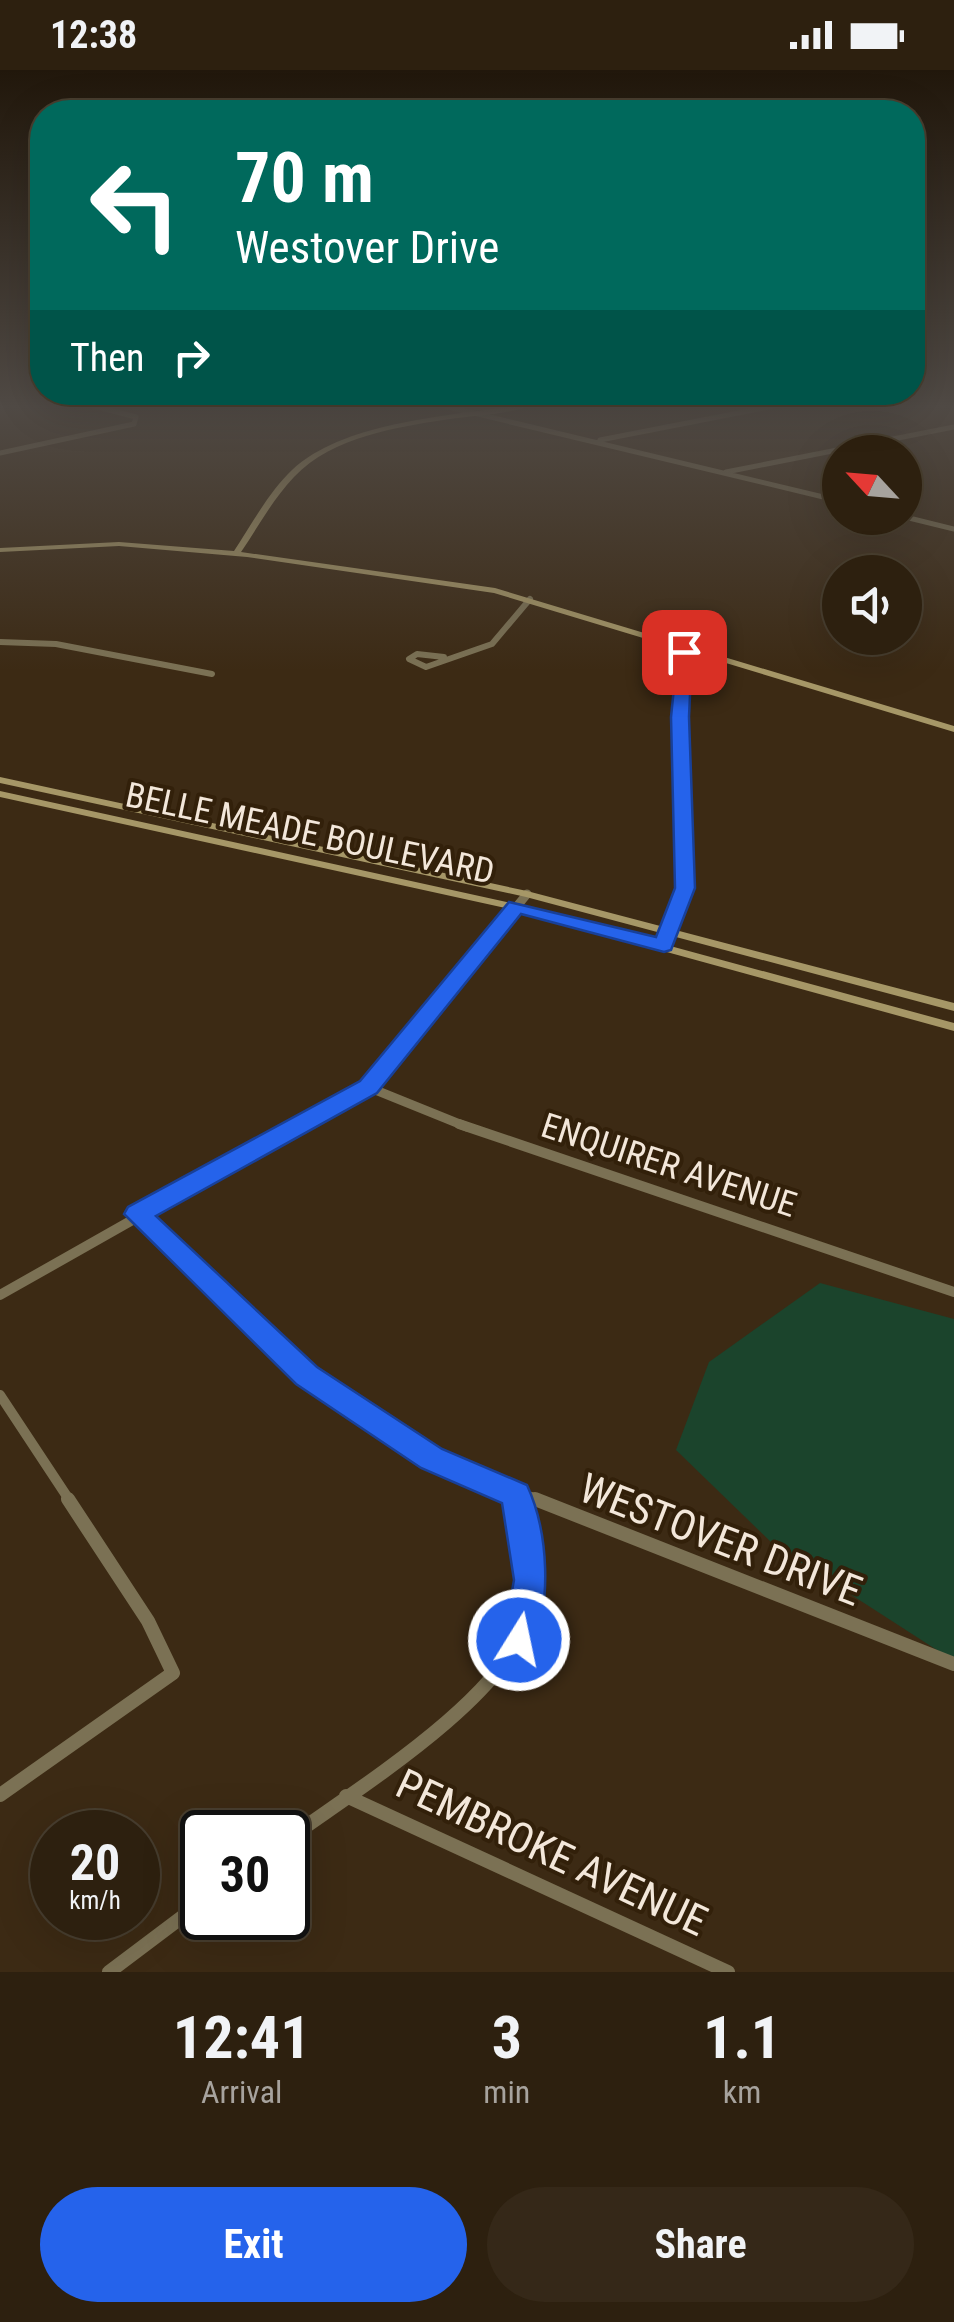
<!DOCTYPE html>
<html lang="en">
<head>
<meta charset="utf-8">
<style>
  body { margin:0; font-family:"Roboto Condensed",sans-serif; background:#352818; color:#f1f3f6; height:100vh; display:flex; flex-direction:column; font-size:38px; white-space:nowrap }
  * { box-sizing:border-box; margin:0 }
  p { font-size:32px; color:#a7a39e }
  .icon { flex:none; width:55px; height:55px; fill:none; stroke:currentColor; stroke-width:2; stroke-linecap:round; stroke-linejoin:round }
  .map { position:relative; height:1902px; overflow:hidden }
  .side { display:flex; flex-direction:column; background:#2d200f; flex:1 }
  .side>* { flex:none }
  .hud { position:absolute; left:30px; top:30px; width:895px; height:305px; border-radius:40px; box-shadow:0 10px 40px #0002,0 0 0 2px #483e2f; background:#00695c; color:#fff; overflow:hidden }
  .needle { width:65px; rotate:296deg }
  .buttons { position:absolute; left:822px; top:365px; display:grid; gap:20px }
  .buttons a { display:grid; place-items:center; width:100px; height:100px; border-radius:50%; background:#2d200f; box-shadow:0 10px 40px #0002,0 0 0 2px #483e2f; font-size:50px }
  .speed { position:absolute; left:30px; top:1740px; display:flex; gap:20px; font-size:50px; font-weight:700; text-align:center }
  .speed>* { display:grid; place-content:center; width:130px; height:130px; border-radius:50%; background:#2d200f; box-shadow:0 10px 40px #0002,0 0 0 2px #483e2f; line-height:1 }
  .speed small { font-size:25px; font-weight:400 }
  .speed .limit { border:5px solid #111; border-radius:15px; background:#fff; color:#111 }
  .pin { position:absolute; display:grid; place-items:center; width:85px; height:85px; color:#fff; margin:-42px; border-radius:20px; box-shadow:0 5px 15px #0006 }
  .me { position:absolute; width:110px; margin:-55px; rotate:10deg; stroke-linejoin:round; filter:drop-shadow(0 0 8px #0008) }
  .turn { display:flex; align-items:center; gap:35px; height:210px; padding:0 40px; font-size:45px }
  .turn .icon { width:130px; height:130px; stroke-width:2.5 }
  .turn b { display:block; font-size:70px; line-height:85px }
  .then { display:flex; align-items:center; height:95px; padding:0 40px; background:#0003; gap:20px; font-size:38px }
  .eta { display:flex; justify-content:space-evenly; align-items:center; height:170px; text-align:center }
  .eta b { font-size:60px; font-weight:700; line-height:70px }
  .primary-button { display:flex; gap:20px; margin-top:auto; padding:20px 40px }
  .primary-button a { flex:1; height:115px; border-radius:60px; background:#2563eb; color:#fff; font-size:40px; font-weight:700; line-height:115px; text-align:center }
  .primary-button a+a { background:#352818; color:#f1f3f6 }
  .status { display:flex; justify-content:space-between; align-items:center; height:70px; padding:0 50px; background:#2d200f; direction:ltr }
  .status svg { height:28px; fill:currentColor }
  .map>svg:first-child { display:block }
  .green { fill:#1b442c }
  .lines { fill:none; stroke-linecap:round; stroke-linejoin:round }
  .street-far4 { stroke:#7b7154; stroke-width:5 }
  .street-far3 { stroke:#7b7154; stroke-width:6 }
  .street-far2 { stroke:#7b7154; stroke-width:9 }
  .street-far1 { stroke:#7b7154; stroke-width:10 }
  .street { stroke:#7b7154; stroke-width:14 }
  .secondary { fill:#a69767; fill-rule:evenodd }
  .route { fill:#2563eb; stroke:#184099; stroke-width:2.5 }
  .labels { text-anchor:middle; stroke-width:8; stroke-linejoin:round; paint-order:stroke }
  .street-label { font-size:35px; fill:#f3e7da; stroke:#32200a }
  .near-street-label { font-size:42px; fill:#f3e7da; stroke:#32200a }
</style>
</head>
<body>
<div class="status"><b>12:38</b><svg viewBox="0 0 49 12"><path d="M0 12V9h3v3zM5 12V6h3v6zM10 12V3h3v9zM15 12V0h3v12zM26 1h20v11H26zM47 4h2v5h-2z"/></svg></div>
<div class="map">
<svg width="954" height="1902" viewBox="0 0 954 1902">
  <rect width="100%" height="100%" fill="#3c2a14"/>
  <path class="green" d="M820,1213L954,1249V1591L774,1475L676,1380L709,1292Z"/>
  <g class="lines">
    <path class="street-far4" d="M90,335L136,347
      M440,335L840,431
      M600,370L779,335
      M0,383L134,354L136,347
      M726,402L954,357
      M905,447L954,459"/>
    <path class="street-far3" d="M0,572L56,574L212,604
      M683,581L680,647L686,759
      M444,587L417,584L409,589L426,597L492,574L530,529"/>
    <path class="street-far2" d="M664,875L685,825L686,757
      M368,1017L467,1057
      M298,1057L368,1017L527,824"/>
    <path class="street-far1" d="M459,1054L954,1222
      M138,1144L306,1306L431,1388L541,1431
      M0,1225L302,1054
      M0,1325L70,1431
      M516,1425L517,1431"/>
    <path class="street" d="M535,1429L954,1594
      M0,1725L173,1603L148,1551L68,1429
      M346,1726L728,1902
      M288,1769C351,1723 507,1627 524,1552C534,1511 524,1469 517,1429
      M109,1902L202,1832"/>
    <path class="secondary" d="M519,335H533C509,344 477,345 450,349C398,357 333,366 294,407C273,429 258,457 241,482L495,518L954,656V662L494,523L247,487L119,476L0,482V478L119,472L234,481C252,454 268,423 292,400C344,351 451,346 519,335Z
      M0,707L527,821L954,933V941L526,827L0,713Z
      M0,721L516,834L954,953V961L514,840L0,727Z"/>
  </g>
  <linearGradient id="sky" x2="0" y2="1"><stop stop-color="#21170b"/><stop offset="0.56" stop-color="#504a45"/><stop offset="1" stop-color="#504a45" stop-opacity="0"/></linearGradient>
  <rect width="954" height="601" fill="url(#sky)"/>
  <path class="route" d="M678,578L692,582L689,647L695,818L671,880L664,882L521,844L377,1023L156,1146L317,1297L442,1379L527,1415C549,1463 552,1534 531,1582L519,1586L507,1582L503,1570L514,1510L502,1433L421,1398L296,1314L124,1144L128,1137L360,1011L509,832L656,867L675,818L671,647Z"/>
  <g class="labels">
    <g class="street-label">
      <text transform="translate(310 763) rotate(12)" y="12">BELLE MEADE BOULEVARD</text>
      <text transform="translate(669 1095) rotate(18)" y="12">ENQUIRER AVENUE</text>
    </g>
    <g class="near-street-label">
      <text transform="translate(721 1469) rotate(21)" y="15">WESTOVER DRIVE</text>
      <text transform="translate(552 1782) rotate(25)" y="15">PEMBROKE AVENUE</text>
    </g>
  </g>
</svg>
<div class="buttons">
<a><svg class="needle" viewBox="-14 -14 28 28"><path d="M0-13l5 13h-10z" fill="#e53935"/><path d="M0 13l5-13h-10z" fill="#a7a39e"/></svg></a>
<a><svg class="icon" aria-label="sound" viewBox="0 0 24 24"><path d="M4 9h4l5-4v14l-5-4H4zM17 9q2 3 0 6"/></svg></a>
</div>
<div class="speed"><div>20<small>km/h</small></div><div class="limit">30</div></div>
<div class="pin" style="left:684px;top:582px;background:#d93025"><svg class="icon" aria-label="arrive" viewBox="0 0 24 24"><path d="M6 21V4h12l-3 4 3 4H6"/></svg></div>
<svg class="me" style="left:519px;top:1570px" viewBox="-20 -20 40 40"><circle r="17" fill="#2563eb" stroke="#fff" stroke-width="3"/><path d="M0-11L8 9 0 5-8 9z" fill="#fff"/></svg>
<div class="hud">
<div class="turn"><svg class="icon" aria-label="left" viewBox="0 0 24 24"><path d="M17 20v-9H6M10 6l-5 5 5 5"/></svg><div><b>70 m</b>Westover Drive</div></div>
<div class="then">Then<svg class="icon" aria-label="right" viewBox="0 0 24 24"><path d="M7 20v-9h11M14 6l5 5-5 5"/></svg></div>
</div>
</div>
<section class="side">
<div class="eta">
<div><b>12:41</b><p>Arrival</p></div>
<div><b>3</b><p>min</p></div>
<div><b>1.1</b><p>km</p></div>
</div>
<div class="primary-button"><a>Exit</a><a>Share</a></div>
</section>
</body>
</html>
